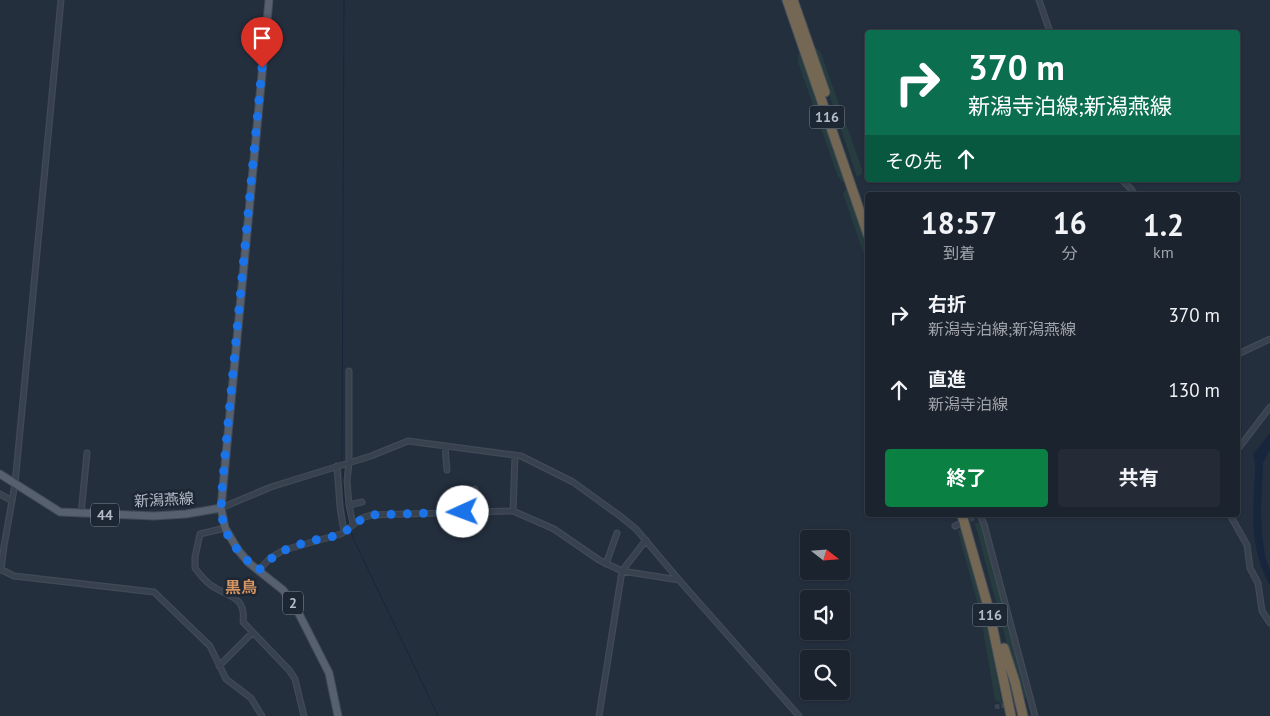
<!DOCTYPE html>
<html lang="ja">
<head>
<meta charset="utf-8">
<style>
  body { margin:0; font-family:"PT Sans","Noto Sans JP",sans-serif; background:#242b36; color:#f1f3f6; height:100vh; display:flex; flex-direction:column; font-size:19px; white-space:nowrap }
  * { box-sizing:border-box; margin:0 }
  p { font-size:16px; color:#a0a4aa }
  .icon { flex:none; width:28px; height:28px; fill:none; stroke:currentColor; stroke-width:2; stroke-linecap:round; stroke-linejoin:round }
  .map { position:relative; flex:1; overflow:hidden }
  .side { position:absolute; left:865px; top:192px; width:375px; height:325px; display:flex; flex-direction:column; background:#1b232e; border-radius:5px; box-shadow:0 1px 4px #0004,0 0 0 1px #39404a }
  .side>* { flex:none }
  .hud { position:absolute; left:865px; top:30px; width:375px; height:152px; border-radius:5px; box-shadow:0 1px 4px #0004,0 0 0 1px #39404a; background:#0b6e4f; color:#fff; overflow:hidden }
  .needle { width:32px; rotate:107deg }
  .buttons { position:absolute; left:800px; top:530px; display:grid; gap:10px }
  .buttons a { display:grid; place-items:center; width:50px; height:50px; border-radius:5px; background:#1b232e; box-shadow:0 1px 4px #0004,0 0 0 1px #39404a; font-size:25px }
  .pin { position:absolute; display:grid; place-items:center; width:42px; height:42px; color:#fff; margin:-51px -21px; border-radius:50% 50% 50% 0; rotate:-45deg; box-shadow:0 0 5px #0007 }
  .pin .icon { rotate:45deg }
  .me { position:absolute; width:55px; margin:-28px; rotate:268deg; stroke-linejoin:round; filter:drop-shadow(0 0 4px #0008) }
  .turn { display:flex; align-items:center; gap:18px; height:105px; padding:0 20px; font-size:22px }
  .turn .icon { width:65px; height:65px; stroke-width:2.5 }
  .turn b { display:block; font-size:35px; line-height:42px }
  .then { display:flex; align-items:center; height:48px; padding:0 20px; background:#0003; gap:10px; font-size:19px }
  .eta { display:flex; justify-content:space-evenly; align-items:center; height:85px; text-align:center }
  .eta b { font-size:30px; font-weight:700; line-height:35px }
  .cta { display:flex; gap:10px; margin-top:auto; padding:10px 20px }
  .cta a { flex:1; height:58px; border-radius:5px; background:#0b8043; color:#fff; font-size:20px; font-weight:700; line-height:58px; text-align:center }
  .cta a+a { background:#242b36; color:#f1f3f6 }
  ul { padding:0; list-style:none }
  li { display:flex; align-items:center; gap:15px; height:75px; padding:0 20px }
  li div { flex:1 }
  li b { display:block; font-size:19px }
  li em { font-style:normal }
  .map>svg:first-child { display:block }
  .green { fill:#263c3f }
  .water { fill:#17263c }
  .lines { fill:none; stroke-linecap:round; stroke-linejoin:round }
  .stream { stroke:#17263c; stroke-width:1 }
  .street-tunnel { stroke:#3a4453; stroke-width:4.5; stroke-dasharray:4.5 2; stroke-linecap:butt }
  .street-casing { stroke:#414a57; stroke-width:7 }
  .primary-casing { stroke:#414a57; stroke-width:9 }
  .highway-casing { stroke:#434c59; stroke-width:11 }
  .street { stroke:#38414e; stroke-width:4.5 }
  .primary { stroke:#56606e; stroke-width:7 }
  .highway { stroke:#746855; stroke-width:9 }
  .route { stroke:#1a73e8; stroke-width:9; stroke-dasharray:0 16.2 }
  .labels { text-anchor:middle; stroke-width:5; stroke-linejoin:round; paint-order:stroke }
  .shield { fill:#1d2633; stroke:#878f9c; stroke-width:1 }
  .shield-label { font-size:14px; font-weight:bold; fill:#b4bcc9 }
  .street-label { font-size:15px; fill:#b4bcc9; stroke:#1d2633 }
  .neighbourhood-label { font-size:16px; font-weight:bold; fill:#d59563; stroke:#1d2633 }
</style>
</head>
<body>
<div class="map">
<svg width="1270" height="716" viewBox="0 0 1270 716">
  <rect width="100%" height="100%" fill="#242f3e"/>
  <path class="green" d="M814,49H818L821,53L862,169V174L857,177Z
    M801,53L845,181L843,182L838,177L798,62V55Z
    M846,189H848L867,248V263L843,194Z
    M975,523H979L983,527L1028,693L1027,697L1022,700Z
    M962,527L984,606L1002,704L995,700L980,612L958,532Z"/>
  <path class="water" d="M1270,433V449L1263,463L1261,512L1262,535L1266,560L1270,570V586C1253,554 1252,527 1254,492C1254,479 1257,466 1253,454Z"/>
  <g class="lines">
    <path class="stream" d="M342,463L344,0
      M343,467L344,499L349,525
      M350,529L354,540L438,716"/>
    <path class="street-tunnel" d="M964,522L974,518
      M995,707L1025,702"/>
    <defs>
      <path id="street" d="M1039,0L1050,32
        M1122,180L1131,189L1135,195
        M1238,354L1270,339
        M349,371V463L347,481L349,505
        M445,446L447,470
        M1238,449L1270,407
        M337,466L340,507L344,532
        M475,489L476,512
        M460,491L463,513
        M0,494L12,501
        M221,508L271,487L371,456L408,441L521,456L573,482L620,516L636,529L679,580L799,716
        M513,511L515,455
        M81,514L87,453
        M980,515L984,524L1035,716
        M1230,515L1247,545L1250,568L1258,583L1262,611L1270,623
        M353,524L349,505L362,502
        M955,526L961,523
        M225,528L200,534L195,557V568C200,575 205,581 212,586C229,597 246,596 243,622L289,670L295,679L304,716
        M606,564L617,533
        M0,569L14,576L154,592L210,646L226,679L251,698L262,716
        M1,570L4,546L15,484L61,0
        M259,570L270,558L284,550L341,534L362,518L371,515L513,511L554,529L599,560L622,571L679,580
        M219,666L252,633
        M599,716L622,571L646,540"/>
      <path id="primary" d="M269,0L221,508L225,528L238,550L249,563L283,590L295,606L329,673L338,716
        M0,474L60,512L154,516L186,514L221,508"/>
      <path id="highway" d="M787,0L868,235
        M793,0L825,92
        M962,515L989,610L1011,716
        M1004,648L1015,682L1023,716"/>
    </defs>
    <use href="#street" class="street-casing"/>
    <use href="#primary" class="primary-casing"/>
    <use href="#highway" class="highway-casing"/>
    <use href="#street" class="street"/>
    <use href="#primary" class="primary"/>
    <use href="#highway" class="highway"/>
  </g>
  <g class="lines">
    <path class="route" d="M262,68L224,466C223,486 218,510 225,528C230,544 246,561 259,570C278,549 296,545 323,538C328,537 333,537 338,535C351,530 356,520 371,515L463,512"/>
  </g>
  <g class="labels">
    <g class="shield">
      <rect x="809.5" y="105.5" width="35" height="23" rx="4"/>
      <rect x="91" y="503.5" width="28" height="23" rx="4"/>
      <rect x="283" y="591.5" width="20" height="23" rx="4"/>
      <rect x="972.5" y="603.5" width="35" height="23" rx="4"/>
    </g>
    <g class="shield-label">
      <text x="827" y="122">116</text>
      <text x="105" y="520">44</text>
      <text x="293" y="608">2</text>
      <text x="990" y="620">116</text>
    </g>
    <g class="street-label">
      <text transform="translate(164 500) rotate(-3)" y="5">新潟燕線</text>
    </g>
    <g class="neighbourhood-label">
      <text x="241" y="593">黒鳥</text>
    </g>
  </g>
</svg>
<div class="buttons">
<a><svg class="needle" viewBox="-14 -14 28 28"><path d="M0-13l5 13h-10z" fill="#e53935"/><path d="M0 13l5-13h-10z" fill="#a0a4aa"/></svg></a>
<a><svg class="icon" aria-label="sound" viewBox="0 0 24 24"><path d="M4 9h4l5-4v14l-5-4H4zM17 9q2 3 0 6"/></svg></a>
<a><svg class="icon" aria-label="search" viewBox="0 0 24 24"><circle cx="10" cy="10" r="6"/><path d="M15 15l6 6"/></svg></a>
</div>
<div class="pin" style="left:262px;top:68px;background:#d93025"><svg class="icon" aria-label="arrive" viewBox="0 0 24 24"><path d="M6 21V4h12l-3 4 3 4H6"/></svg></div>
<svg class="me" style="left:463px;top:512px" viewBox="-20 -20 40 40"><circle r="19" fill="#fff"/><path d="M0-13L10 11 0 6-10 11z" fill="#1a73e8"/></svg>
<div class="hud">
<div class="turn"><svg class="icon" aria-label="right" viewBox="0 0 24 24"><path d="M7 20v-9h11M14 6l5 5-5 5"/></svg><div><b>370 m</b>新潟寺泊線;新潟燕線</div></div>
<div class="then">その先<svg class="icon" aria-label="ahead" viewBox="0 0 24 24"><path d="M12 20V5M6 11l6-6 6 6"/></svg></div>
</div>
<section class="side">
<div class="eta">
<div><b>18:57</b><p>到着</p></div>
<div><b>16</b><p>分</p></div>
<div><b>1.2</b><p>km</p></div>
</div>
<ul>
<li><svg class="icon" aria-label="right" viewBox="0 0 24 24"><path d="M7 20v-9h11M14 6l5 5-5 5"/></svg><div><b>右折</b><p>新潟寺泊線;新潟燕線</p></div><em>370 m</em></li>
<li><svg class="icon" aria-label="ahead" viewBox="0 0 24 24"><path d="M12 20V5M6 11l6-6 6 6"/></svg><div><b>直進</b><p>新潟寺泊線</p></div><em>130 m</em></li>
</ul>
<div class="cta"><a>終了</a><a>共有</a></div>
</section>
</div>
</body>
</html>
